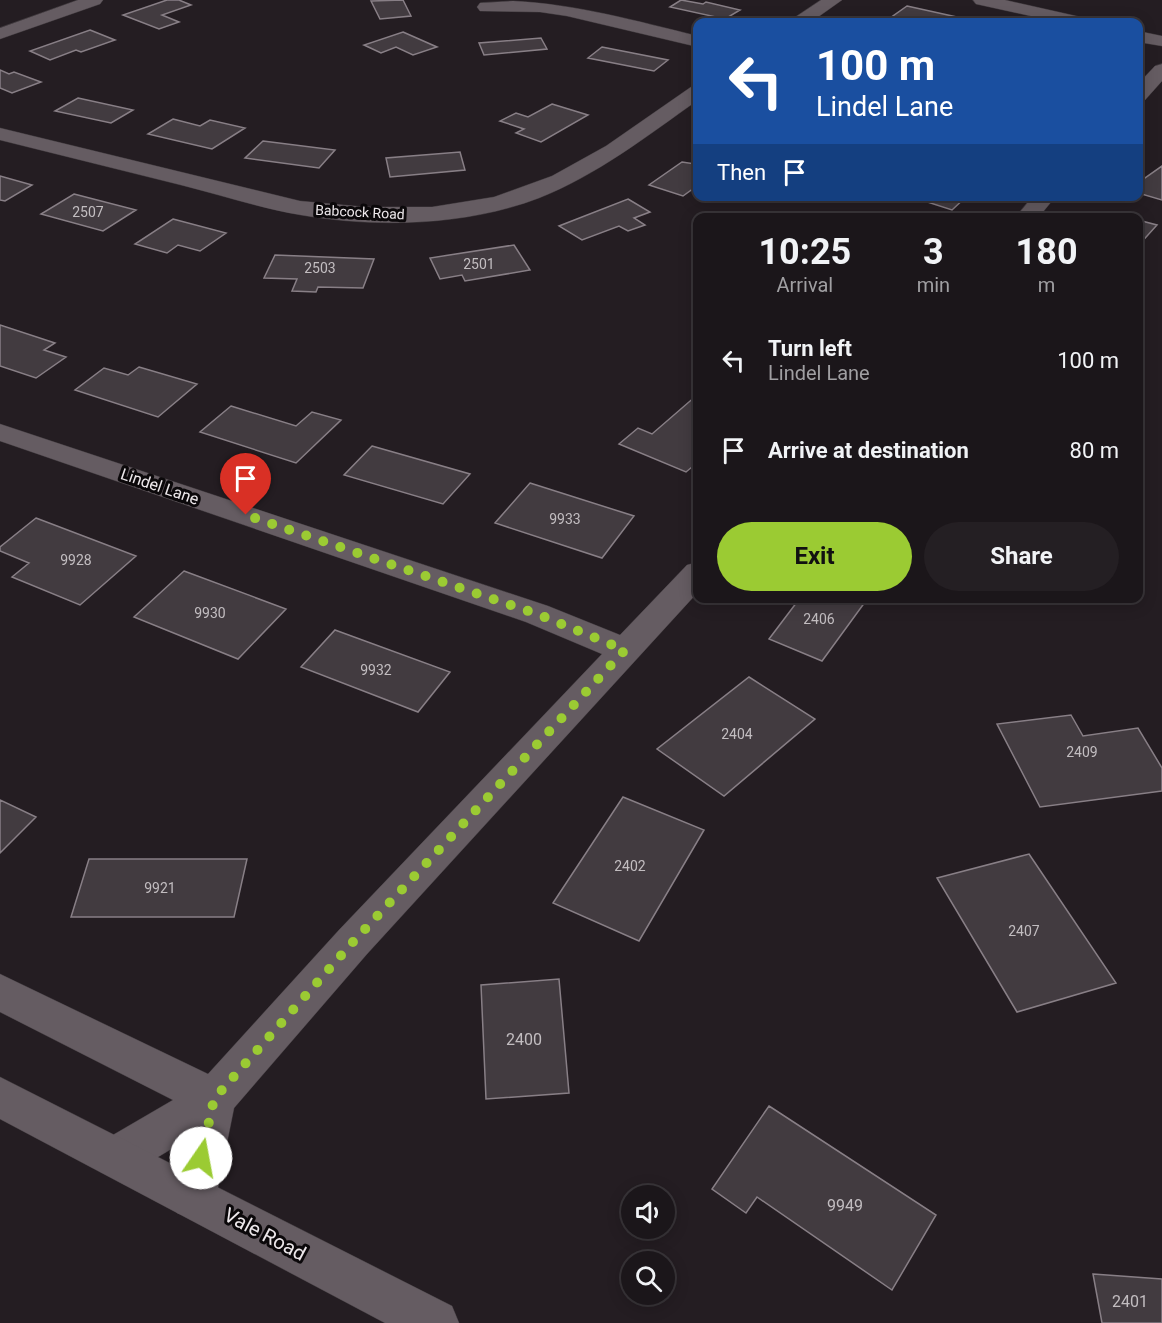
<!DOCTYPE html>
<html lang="en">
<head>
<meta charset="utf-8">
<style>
  body { margin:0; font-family:Roboto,sans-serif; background:#241f23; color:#f1f3f6; height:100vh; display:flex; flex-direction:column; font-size:22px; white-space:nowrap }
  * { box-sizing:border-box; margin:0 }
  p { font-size:20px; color:#a09fa2 }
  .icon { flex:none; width:33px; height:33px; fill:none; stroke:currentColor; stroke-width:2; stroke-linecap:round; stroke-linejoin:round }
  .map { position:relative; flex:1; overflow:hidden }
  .drawer { position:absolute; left:693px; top:213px; width:450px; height:390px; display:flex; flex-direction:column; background:#1b161a; border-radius:12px; box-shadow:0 3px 15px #0003,0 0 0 2px #393539 }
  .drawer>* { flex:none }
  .hud { position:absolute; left:693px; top:18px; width:450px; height:183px; border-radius:12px; box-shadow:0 3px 15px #0003,0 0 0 2px #393539; background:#1a4fa0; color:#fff; overflow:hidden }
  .fabs { position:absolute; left:621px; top:1185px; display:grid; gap:12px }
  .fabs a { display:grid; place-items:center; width:54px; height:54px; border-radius:50%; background:#1b161a; box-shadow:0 3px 15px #0003,0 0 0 2px #393539; font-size:30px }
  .pin { position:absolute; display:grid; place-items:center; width:51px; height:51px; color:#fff; margin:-62px -26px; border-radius:50% 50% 50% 0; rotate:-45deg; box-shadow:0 0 6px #0007 }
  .pin .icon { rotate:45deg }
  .me { position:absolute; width:66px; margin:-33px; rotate:12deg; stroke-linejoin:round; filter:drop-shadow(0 0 4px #0008) }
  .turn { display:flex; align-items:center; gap:21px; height:126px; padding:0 24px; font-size:27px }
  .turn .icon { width:78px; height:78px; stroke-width:2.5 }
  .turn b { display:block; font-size:42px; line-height:51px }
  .then { display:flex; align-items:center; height:57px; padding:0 24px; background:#0003; gap:12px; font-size:22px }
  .eta { display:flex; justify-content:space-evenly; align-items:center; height:102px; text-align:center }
  .eta b { font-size:36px; font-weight:700; line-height:42px }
  .action { display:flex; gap:12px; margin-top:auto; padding:12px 24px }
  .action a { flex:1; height:69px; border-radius:36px; background:#9bcb33; color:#111; font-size:24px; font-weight:700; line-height:69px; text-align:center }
  .action a+a { background:#241f23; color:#f1f3f6 }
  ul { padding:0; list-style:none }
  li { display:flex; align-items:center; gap:18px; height:90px; padding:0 24px }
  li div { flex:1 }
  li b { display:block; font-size:22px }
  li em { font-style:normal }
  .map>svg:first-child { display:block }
  .building { fill:#423b40; stroke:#887f86; stroke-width:1.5 }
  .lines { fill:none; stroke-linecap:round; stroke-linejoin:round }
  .minor-casing { stroke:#3e383c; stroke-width:1 }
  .tertiary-casing { stroke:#3e383c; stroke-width:1 }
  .secondary-casing { stroke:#3e383c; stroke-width:1 }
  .minor { fill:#655c62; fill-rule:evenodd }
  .tertiary { fill:#655c62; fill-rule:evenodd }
  .secondary { fill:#655c62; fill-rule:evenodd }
  .route { stroke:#9bcb33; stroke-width:10; stroke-dasharray:0 18 }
  .labels { text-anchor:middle; stroke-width:6; stroke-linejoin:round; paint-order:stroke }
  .number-label { font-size:14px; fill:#c2bdc0 }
  .far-street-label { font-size:14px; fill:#ede8eb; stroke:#0b080a }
  .street-label { font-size:16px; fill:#ede8eb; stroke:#0b080a }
  .near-number-label { font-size:16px; fill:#c2bdc0 }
  .near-street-label { font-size:20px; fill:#ede8eb; stroke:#0b080a }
</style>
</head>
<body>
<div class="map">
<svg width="1162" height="1323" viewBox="0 0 1162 1323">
  <rect width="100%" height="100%" fill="#241d22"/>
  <path class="building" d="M167,0H179L191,5L162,15L179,22L159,29L123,15Z
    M403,0L411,16L380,19L371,1Z
    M681,0L703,4L706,2L740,10L725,19L670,7Z
    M907,6L975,21L913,22L915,21L893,16Z
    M90,30L115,40L81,52L76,50L50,60L30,51Z
    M403,32L437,47L413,55L396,47L381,53L364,45Z
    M541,38L547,49L484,55L479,43Z
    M602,47L668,60L654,71L588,58Z
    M0,70L9,74L14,72L41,82L12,93L0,88Z
    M78,98L133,110L111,123L55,111Z
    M552,104L588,115L541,142L516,133L524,129L500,121L516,113L528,117Z
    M173,119L200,126L210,120L245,128L212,149L148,134Z
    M263,141L335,150L319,168L245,158Z
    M460,152L465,170L390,177L386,158Z
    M682,162L695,164L698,162V185L683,196L649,185Z
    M1162,166V200L1138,193V183Z
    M0,176L32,185L5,201L0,200Z
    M74,194L136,210L103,231L41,214Z
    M922,196H967L952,210L918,199Z
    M628,199L650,212L634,218L645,225L628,231L619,226L582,240L559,226Z
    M173,219L226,233L200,251L178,245L167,253L135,244Z
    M1138,220L1157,225L1138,246Z
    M514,245L530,270L465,281L462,275L440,279L430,258Z
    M275,255L374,259L363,288L318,287L316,292L292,291L297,279L264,278Z
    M0,325L55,343L44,350L66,357L36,378L0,366Z
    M139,367L197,384L158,417L75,390L104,368L128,375Z
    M697,395L698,462L686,472L619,444L638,428L652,434Z
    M231,406L296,426L312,412L341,420L296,463L200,432Z
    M372,446L470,474L443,504L344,475Z
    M530,483L634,516L602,558L495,523Z
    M36,518L136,556L80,605L12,577L29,563L0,551V547Z
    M184,571L286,609L238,659L134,617Z
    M800,598H868L822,661L769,639Z
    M335,630L450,672L418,712L301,667Z
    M749,677L815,719L724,796L657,749Z
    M1071,715L1083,736L1138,728L1162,768V791L1040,807L997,724Z
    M623,797L704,830L639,941L553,903Z
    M0,800L36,817L0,853Z
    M1029,854L1116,983L1017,1012L937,878Z
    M89,859H247L234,917H71Z
    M559,979L569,1093L486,1099L481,985Z
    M769,1106L936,1215L892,1290L757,1197L746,1213L712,1189Z
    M1093,1274L1162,1279V1323H1102Z"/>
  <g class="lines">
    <defs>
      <path id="minor" d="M78,0H103L100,4L0,39V28Z
        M821,0H842L811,22H791L794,18Z
        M513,1C576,4 636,21 698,36V47L567,16L540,12L480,11L477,7L480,3Z
        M1162,64V81L1145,100L1138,102V84L1155,66Z
        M698,85V100C647,136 597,175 539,198C466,226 377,228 301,215C260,208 221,195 181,185C121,170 60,155 0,140V128L300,201L365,207H432L494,197L552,176L606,146L691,87Z
        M1033,196H1056L1038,218H1015Z
        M0,424L548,606L620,635L687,565L698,562V592L367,954L234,1108L216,1197L209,1213L193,1219L177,1213L170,1197L183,1142L133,1172L117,1179L101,1172L95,1157L101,1142L173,1100L0,1012V974L208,1074L339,930L602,654L526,622L0,441Z"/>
      <path id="tertiary" d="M973,0H1005L1085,18L1088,22H1058L976,4Z
        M1138,31L1162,36V46L1138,42Z"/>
      <path id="secondary" d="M0,1077L452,1306L459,1323H385L0,1119Z"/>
    </defs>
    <use href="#minor" class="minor-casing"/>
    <use href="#tertiary" class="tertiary-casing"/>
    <use href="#secondary" class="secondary-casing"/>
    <use href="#minor" class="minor"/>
    <use href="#tertiary" class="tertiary"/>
    <use href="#secondary" class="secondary"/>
  </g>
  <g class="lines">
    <path class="route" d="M201,1158L214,1099L353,942L625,650L537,614L246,515"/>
  </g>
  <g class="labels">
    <g class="number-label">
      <text x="88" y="217">2507</text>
      <text x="479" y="269">2501</text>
      <text x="320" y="273">2503</text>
      <text x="565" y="524">9933</text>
      <text x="76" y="565">9928</text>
      <text x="210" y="618">9930</text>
      <text x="819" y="624">2406</text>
      <text x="376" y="675">9932</text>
      <text x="737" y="739">2404</text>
      <text x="1082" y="757">2409</text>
      <text x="630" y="871">2402</text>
      <text x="160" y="893">9921</text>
      <text x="1024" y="936">2407</text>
    </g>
    <g class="far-street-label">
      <text transform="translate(360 212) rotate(3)" y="5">Babcock Road</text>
    </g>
    <g class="street-label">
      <text transform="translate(160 486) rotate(19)" y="6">Lindel Lane</text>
    </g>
    <g class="near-number-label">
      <text x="524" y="1045">2400</text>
      <text x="845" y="1211">9949</text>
      <text x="1130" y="1307">2401</text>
    </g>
    <g class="near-street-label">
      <text transform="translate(265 1234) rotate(28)" y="7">Vale Road</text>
    </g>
  </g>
</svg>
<div class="fabs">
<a><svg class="icon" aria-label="sound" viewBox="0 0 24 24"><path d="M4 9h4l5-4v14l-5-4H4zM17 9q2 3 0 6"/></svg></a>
<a><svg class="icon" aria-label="search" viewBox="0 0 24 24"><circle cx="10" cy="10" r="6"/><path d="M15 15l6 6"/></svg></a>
</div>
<div class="pin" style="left:246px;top:515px;background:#d93025"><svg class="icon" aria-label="arrive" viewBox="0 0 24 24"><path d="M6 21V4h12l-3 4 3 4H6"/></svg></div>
<svg class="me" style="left:201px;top:1158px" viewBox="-20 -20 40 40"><circle r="19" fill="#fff"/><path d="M0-13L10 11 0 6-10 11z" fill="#9bcb33"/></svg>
<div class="hud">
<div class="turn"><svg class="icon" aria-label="left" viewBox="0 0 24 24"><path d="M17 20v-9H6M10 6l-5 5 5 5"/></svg><div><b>100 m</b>Lindel Lane</div></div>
<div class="then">Then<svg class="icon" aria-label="arrive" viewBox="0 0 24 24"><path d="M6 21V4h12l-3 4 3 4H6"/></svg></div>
</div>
<section class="drawer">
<div class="eta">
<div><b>10:25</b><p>Arrival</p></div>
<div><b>3</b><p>min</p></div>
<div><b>180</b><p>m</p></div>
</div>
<ul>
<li><svg class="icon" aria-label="left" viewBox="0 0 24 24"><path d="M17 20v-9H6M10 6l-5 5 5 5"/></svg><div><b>Turn left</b><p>Lindel Lane</p></div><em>100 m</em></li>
<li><svg class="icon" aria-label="arrive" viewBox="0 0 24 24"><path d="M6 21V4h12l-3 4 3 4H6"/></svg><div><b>Arrive at destination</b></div><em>80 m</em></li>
</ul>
<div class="action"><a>Exit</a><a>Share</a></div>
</section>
</div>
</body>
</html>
